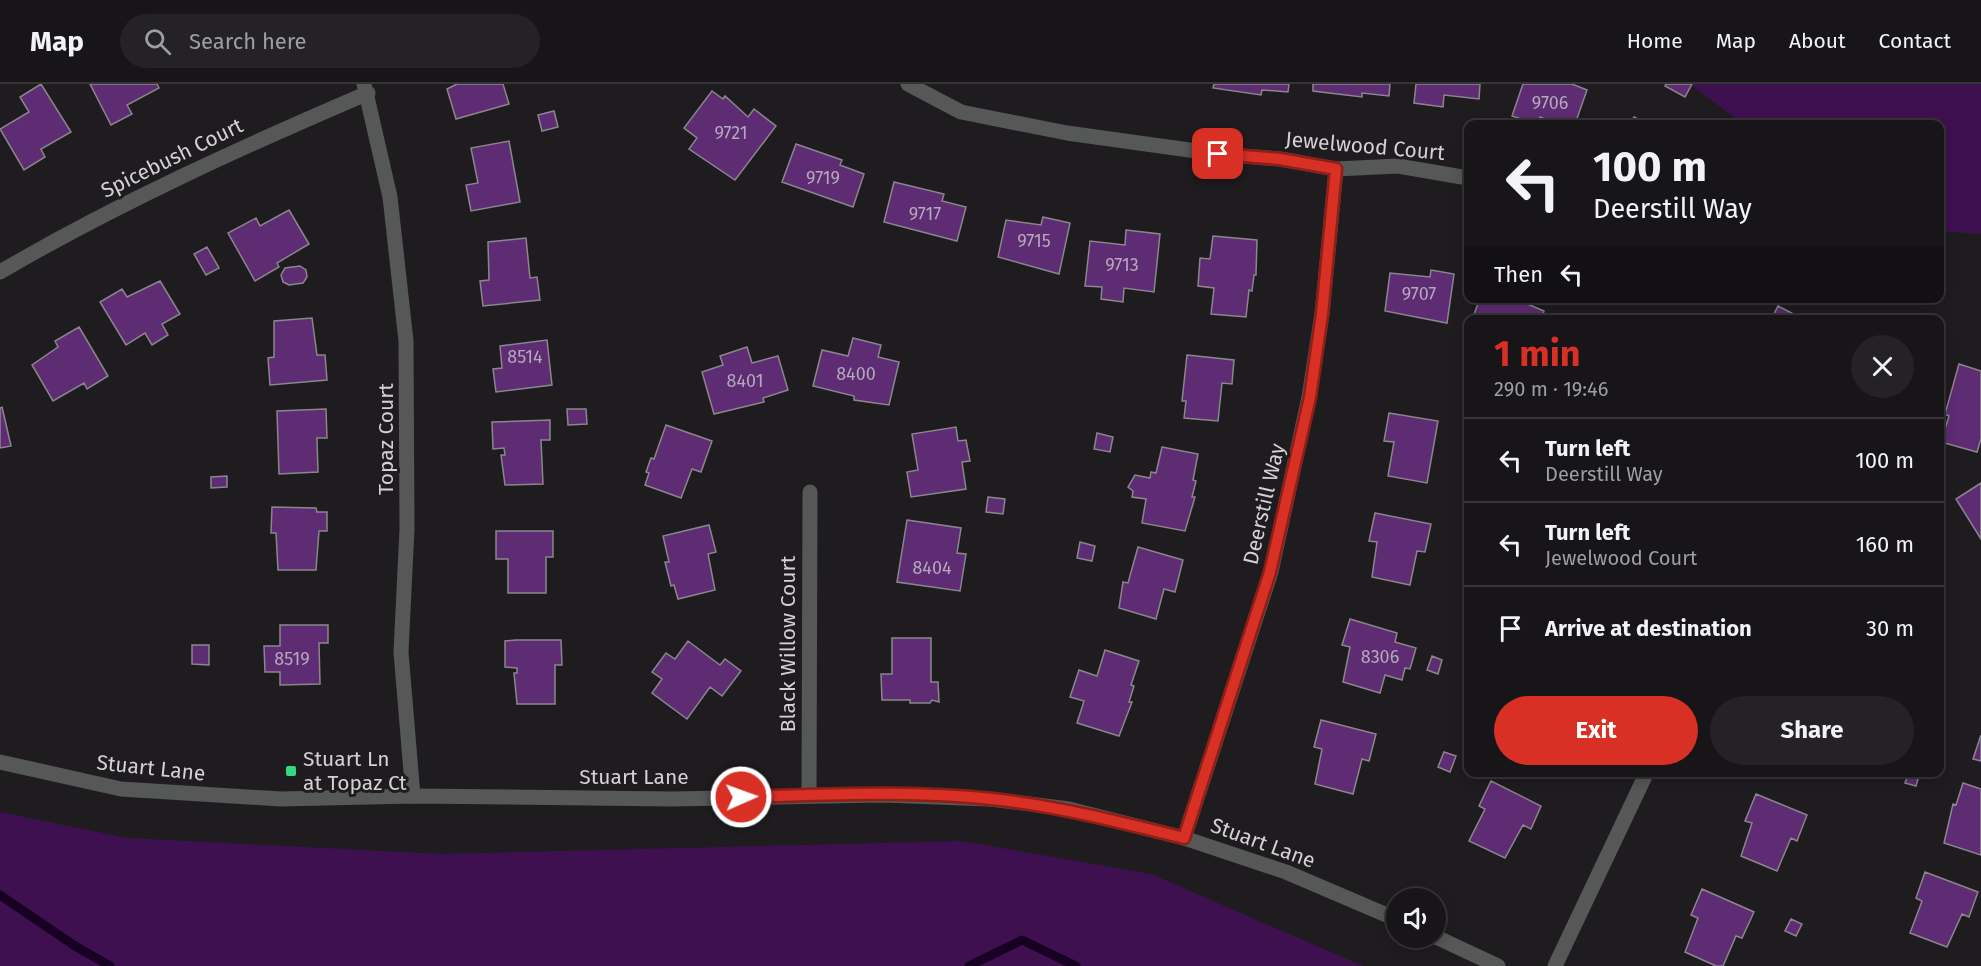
<!DOCTYPE html>
<html lang="en">
<head>
<meta charset="utf-8">
<style>
  body { margin:0; font-family:"Fira Sans",sans-serif; background:#242225; color:#f1f3f6; height:100vh; display:flex; flex-direction:column; font-size:22px; white-space:nowrap }
  * { box-sizing:border-box; margin:0 }
  p { font-size:20px; color:#9e9fa2 }
  .icon { flex:none; width:33px; height:33px; fill:none; stroke:currentColor; stroke-width:2; stroke-linecap:round; stroke-linejoin:round }
  .map { position:relative; flex:1; overflow:hidden }
  .side { position:absolute; left:1464px; top:231px; width:480px; height:462px; display:flex; flex-direction:column; background:#171518; border-radius:12px; box-shadow:0 3px 15px #0003,0 0 0 2px #363437 }
  .side>* { flex:none }
  .top-card { position:absolute; left:1464px; top:36px; width:480px; height:183px; border-radius:12px; box-shadow:0 3px 15px #0003,0 0 0 2px #363437; background:#171518; color:#f1f3f6; overflow:hidden }
  .controls { position:absolute; left:1386px; top:804px; display:grid; gap:12px }
  .controls a { display:grid; place-items:center; width:60px; height:60px; border-radius:50%; background:#171518; box-shadow:0 3px 15px #0003,0 0 0 2px #363437; font-size:30px }
  .pin { position:absolute; display:grid; place-items:center; width:51px; height:51px; color:#fff; margin:-26px; border-radius:12px; box-shadow:0 3px 9px #0006 }
  .me { position:absolute; width:66px; margin:-33px; rotate:88deg; stroke-linejoin:round; filter:drop-shadow(0 0 4px #0008) }
  .turn { display:flex; align-items:center; gap:21px; height:126px; padding:0 30px; font-size:27px }
  .turn .icon { width:78px; height:78px; stroke-width:2.5 }
  .turn b { display:block; font-size:42px; line-height:51px }
  .then { display:flex; align-items:center; height:57px; padding:0 30px; background:#0003; gap:12px; font-size:22px }
  .round { display:grid; place-items:center; flex:none; width:63px; height:63px; border-radius:32px; background:#242225 }
  .head { display:flex; align-items:center; justify-content:space-between; height:102px; padding:0 30px }
  h1 { font-size:36px; font-weight:700; line-height:45px; color:#d93025 }
  .action { display:flex; gap:12px; margin-top:auto; padding:12px 30px }
  .action a { flex:1; height:69px; border-radius:36px; background:#d93025; color:#fff; font-size:24px; font-weight:700; line-height:69px; text-align:center }
  .action a+a { background:#242225; color:#f1f3f6 }
  ul { padding:0; list-style:none }
  li { display:flex; align-items:center; gap:18px; height:84px; padding:0 30px; border-top:2px solid #363437 }
  li div { flex:1 }
  li b { display:block; font-size:22px }
  li em { font-style:normal }
  header { display:flex; align-items:center; gap:36px; box-sizing:border-box; height:84px; padding:0 30px; background:#171518; border-bottom:2px solid #363437 }
  header strong { font-size:28px }
  nav { display:flex; gap:33px; margin-inline-start:auto; font-size:21px }
  .search { width:420px; height:54px; background:#242225; display:flex; align-items:center; gap:15px; box-sizing:border-box; padding:0 21px; border-radius:33px; color:#9e9fa2; font-size:22px }
  .map>svg:first-child { display:block }
  .green { fill:#3f1050 }
  .lines { fill:none; stroke-linecap:round; stroke-linejoin:round }
  .stream { stroke:#170021; stroke-width:9 }
  .building { fill:#5e2c72; stroke:#8a868c; stroke-width:1.5 }
  .minor { stroke:#555856; stroke-width:15 }
  .tertiary { stroke:#555856; stroke-width:15 }
  .route-casing { stroke:#8d1f18; stroke-width:15 }
  .route { stroke:#d93025; stroke-width:10 }
  .poi-dot { fill:#33d882; stroke:#1f1c20; stroke-width:2 }
  .labels { text-anchor:middle; stroke-width:6; stroke-linejoin:round; paint-order:stroke }
  .number-label { font-size:18px; fill:#b6a8bc }
  .street-label { font-size:21px; fill:#d4d1d5; stroke:#1f1c20 }
  .poi-label { font-size:21px; fill:#d4d1d5; stroke:#1f1c20; text-anchor:start }
</style>
</head>
<body>
<header>
<strong>Map</strong>
<div class="search"><svg class="icon" aria-label="search" viewBox="0 0 24 24"><circle cx="10" cy="10" r="6"/><path d="M15 15l6 6"/></svg>Search here</div>
<nav><a>Home</a><a>Map</a><a>About</a><a>Contact</a></nav>
</header>
<div class="map">
<svg width="1981" height="882" viewBox="0 0 1981 882">
  <rect width="100%" height="100%" fill="#1f1c20"/>
  <path class="green" d="M1690,0H1981V150L1940,147V40H1743Z
    M0,728L127,754L443,770L962,757L1151,790L1363,882H0Z"/>
  <g class="lines">
    <path class="stream" d="M0,811L75,862L110,882
      M969,882L1022,856L1076,882"/>
  </g>
  <path class="building" d="M41,0L71,48L41,65L45,73L24,86L0,45L29,28L20,13Z
    M90,0H157L159,4L127,21L132,30L111,41Z
    M457,0H503L509,20L456,35L447,5Z
    M1214,0H1289L1288,8L1262,6L1261,11L1213,4Z
    M1313,0H1390L1389,12L1362,9V13L1313,7Z
    M1416,0H1480L1479,15L1444,11L1443,23L1414,19Z
    M1523,0H1572L1587,6L1575,40L1560,36L1559,40L1540,33L1537,40L1512,32Z
    M1666,0H1692L1685,13L1665,2Z
    M712,7L723,15L725,12L748,33L754,25L776,42L735,96L689,65L697,54L684,44Z
    M554,27L558,43L542,47L538,31Z
    M1634,33L1648,40H1630Z
    M509,57L520,118L471,127L466,101L478,99L471,64Z
    M796,60L842,76L840,81L864,90L853,123L782,98Z
    M894,98L944,110L942,117L966,123L957,157L884,138Z
    M289,126L309,160L277,179L279,183L255,197L228,149L256,134L260,142Z
    M1043,133L1070,139L1059,190L998,173L1006,136L1041,141Z
    M1126,146L1160,150L1154,208L1124,204L1123,218L1101,215L1102,203L1085,202L1090,157L1125,161Z
    M1213,152L1257,156L1256,191H1254L1252,207L1249,206L1246,233L1211,230L1214,204L1198,202L1200,174L1210,175Z
    M526,154L530,194L537,193L540,216L483,222L480,197L489,196L488,158Z
    M207,163L219,184L206,191L194,170Z
    M300,182L306,186L307,193L303,199L289,201L283,198L281,191L285,184Z
    M1431,186L1454,190L1447,239L1385,227L1390,189L1430,193Z
    M160,197L180,230L162,240L168,251L152,261L145,249L126,261L100,218L122,205L127,213Z
    M1480,214H1513L1544,227L1541,236H1472Z
    M1778,222L1805,236H1771Z
    M312,234L317,271H325L327,296L270,301L268,274L274,273V237Z
    M79,243L108,292L87,305L84,299L53,317L32,281L58,263L55,257Z
    M853,254L881,261L878,273L899,278L889,321L854,316V312L813,302L822,266L848,272Z
    M547,256L552,301L496,308L493,285L502,284L500,262Z
    M747,263L752,279L778,272L788,306L763,314L764,318L714,330L702,288L723,281L720,272Z
    M1187,271L1234,276L1232,300L1222,299L1218,337L1184,334L1186,317H1182Z
    M1959,280L1981,287V355L1977,368L1941,358L1949,332L1945,330Z
    M2,323L11,362L0,364V324Z
    M326,325L327,354H317L318,388L279,390L277,327Z
    M567,325H586L587,340L568,341Z
    M1389,329L1438,337L1427,399L1388,392L1394,358L1384,357Z
    M550,336V356H541L543,400L505,401L501,371H505L504,364L493,365L492,338Z
    M666,341L712,357L701,388L692,385L681,414L645,401L649,389L646,388L651,374L654,375Z
    M956,343L958,357L966,356L970,377L962,378L966,405L911,413L907,388L918,386L912,350Z
    M1097,349L1113,353L1110,368L1094,365Z
    M1162,363L1198,370L1193,396L1196,397L1192,413H1195L1185,447L1142,439L1146,415L1132,413L1133,407L1128,403L1135,391L1150,394L1151,388L1156,389Z
    M227,392V403L211,404V393Z
    M1981,399V455L1956,415Z
    M988,413L1005,415L1003,430L986,428Z
    M272,423L316,424L317,428H327V447H319L316,486H278L276,449H271Z
    M1375,429L1431,440L1425,468L1417,467L1410,501L1372,493L1377,458L1369,457Z
    M907,436L961,444L957,469L966,470L960,507L897,498Z
    M709,441L716,468L708,470L715,506L678,515L674,501L671,502L665,478H669L663,452Z
    M496,447H553V473H546V509H508V475H496Z
    M1080,458L1095,462L1092,477L1077,474Z
    M1138,463L1183,476L1175,508L1164,505L1156,535L1119,524L1123,498L1128,499Z
    M1350,535L1397,549L1395,558L1416,564L1410,585L1405,584L1402,596L1385,591L1380,609L1343,598L1350,563L1342,561Z
    M280,541H328V559H319L320,600L280,601V588H265L264,562H280Z
    M892,554H931V598H938L939,618L932,616L930,619H910V616H882L881,590H892Z
    M516,556H561L562,581H555V620H517L514,589H517V584L505,583V557Z
    M688,557L720,581L725,575L741,587L722,612L710,603L687,635L652,609L662,595L652,588L666,569L675,575Z
    M192,561H209V581L192,580Z
    M1105,566L1139,577L1131,601L1134,602L1129,618H1132L1119,652L1077,639L1084,617L1070,613L1079,586L1097,592Z
    M1432,572L1442,576L1438,590L1427,586Z
    M1321,636L1376,650L1369,677L1362,675L1353,710L1315,700L1322,665L1314,663Z
    M1981,651V677L1973,675Z
    M1444,668L1456,672L1450,688L1438,683Z
    M1909,688H1920L1916,702L1905,699Z
    M1491,697L1541,722L1531,745L1523,741L1505,774L1469,757L1485,725L1479,722Z
    M1963,699L1981,705V771L1944,759L1953,720L1956,721Z
    M1756,710L1807,731L1797,757L1791,754L1777,787L1741,772L1752,739L1745,737Z
    M1925,788L1978,808L1969,833L1962,830L1947,863L1910,849L1922,817L1916,814Z
    M1702,805L1754,828L1742,854L1736,852L1723,882H1716L1685,868L1698,834L1691,831Z
    M1791,835L1802,840L1796,852L1785,847Z"/>
  <g class="lines">
    <path class="minor" d="M364,0L390,113L406,257L407,445L401,568L413,712
      M908,0L961,28L1067,49L1218,70L1280,75L1336,85L1398,82L1468,94
      M0,188C118,119 242,63 368,9
      M809,711L810,408
      M1184,754L1271,488L1309,313L1322,230L1336,85
      M1555,882L1647,688"/>
    <path class="tertiary" d="M0,678L121,705L281,715L413,712L672,715L883,711L990,715L1069,725L1184,754L1286,788L1396,835
      M1436,853L1498,882"/>
  </g>
  <g class="lines">
    <defs>
      <path id="route" d="M741,713C824,711 909,706 992,715C1057,722 1120,738 1184,754L1270,488L1310,313L1322,230L1336,85L1280,75L1218,70"/>
    </defs>
    <use href="#route" class="route-casing"/>
    <use href="#route" class="route"/>
  </g>
  <rect class="poi-dot" x="285" y="681" width="12" height="12" rx="3"/>
  <g class="labels">
    <g class="number-label">
      <text x="1550" y="25">9706</text>
      <text x="731" y="55">9721</text>
      <text x="823" y="100">9719</text>
      <text x="925" y="136">9717</text>
      <text x="1034" y="163">9715</text>
      <text x="1122" y="187">9713</text>
      <text x="1419" y="216">9707</text>
      <text x="525" y="279">8514</text>
      <text x="856" y="296">8400</text>
      <text x="745" y="303">8401</text>
      <text x="932" y="490">8404</text>
      <text x="1380" y="579">8306</text>
      <text x="292" y="581">8519</text>
    </g>
    <g class="street-label">
      <text transform="translate(1365 62) rotate(5)" y="7">Jewelwood Court</text>
      <text transform="translate(172 74) rotate(-26)" y="7">Spicebush Court</text>
      <text transform="translate(386 355) rotate(-90)" y="7">Topaz Court</text>
      <text transform="translate(1264 420) rotate(-77)" y="7">Deerstill Way</text>
      <text transform="translate(788 560) rotate(-90)" y="7">Black Willow Court</text>
      <text transform="translate(151 684) rotate(6)" y="7">Stuart Lane</text>
      <text x="634" y="700">Stuart Lane</text>
      <text transform="translate(1263 759) rotate(20)" y="7">Stuart Lane</text>
    </g>
    <g class="poi-label">
      <text x="303" y="682">Stuart Ln<tspan x="303" dy="24">at Topaz Ct</tspan></text>
    </g>
  </g>
</svg>
<div class="controls">
<a><svg class="icon" aria-label="sound" viewBox="0 0 24 24"><path d="M4 9h4l5-4v14l-5-4H4zM17 9q2 3 0 6"/></svg></a>
</div>
<div class="pin" style="left:1218px;top:70px;background:#d93025"><svg class="icon" aria-label="arrive" viewBox="0 0 24 24"><path d="M6 21V4h12l-3 4 3 4H6"/></svg></div>
<svg class="me" style="left:741px;top:713px" viewBox="-20 -20 40 40"><circle r="17" fill="#d93025" stroke="#fff" stroke-width="3"/><path d="M0-11L8 9 0 5-8 9z" fill="#fff"/></svg>
<div class="top-card">
<div class="turn"><svg class="icon" aria-label="left" viewBox="0 0 24 24"><path d="M17 20v-9H6M10 6l-5 5 5 5"/></svg><div><b>100 m</b>Deerstill Way</div></div>
<div class="then">Then<svg class="icon" aria-label="left" viewBox="0 0 24 24"><path d="M17 20v-9H6M10 6l-5 5 5 5"/></svg></div>
</div>
<section class="side">
<div class="head"><div><h1>1 min</h1><p>290 m · 19:46</p></div><a class="round"><svg class="icon" aria-label="close" viewBox="0 0 24 24"><path d="M6 6l12 12M18 6L6 18"/></svg></a></div>
<ul>
<li><svg class="icon" aria-label="left" viewBox="0 0 24 24"><path d="M17 20v-9H6M10 6l-5 5 5 5"/></svg><div><b>Turn left</b><p>Deerstill Way</p></div><em>100 m</em></li>
<li><svg class="icon" aria-label="left" viewBox="0 0 24 24"><path d="M17 20v-9H6M10 6l-5 5 5 5"/></svg><div><b>Turn left</b><p>Jewelwood Court</p></div><em>160 m</em></li>
<li><svg class="icon" aria-label="arrive" viewBox="0 0 24 24"><path d="M6 21V4h12l-3 4 3 4H6"/></svg><div><b>Arrive at destination</b></div><em>30 m</em></li>
</ul>
<div class="action"><a>Exit</a><a>Share</a></div>
</section>
</div>
</body>
</html>
